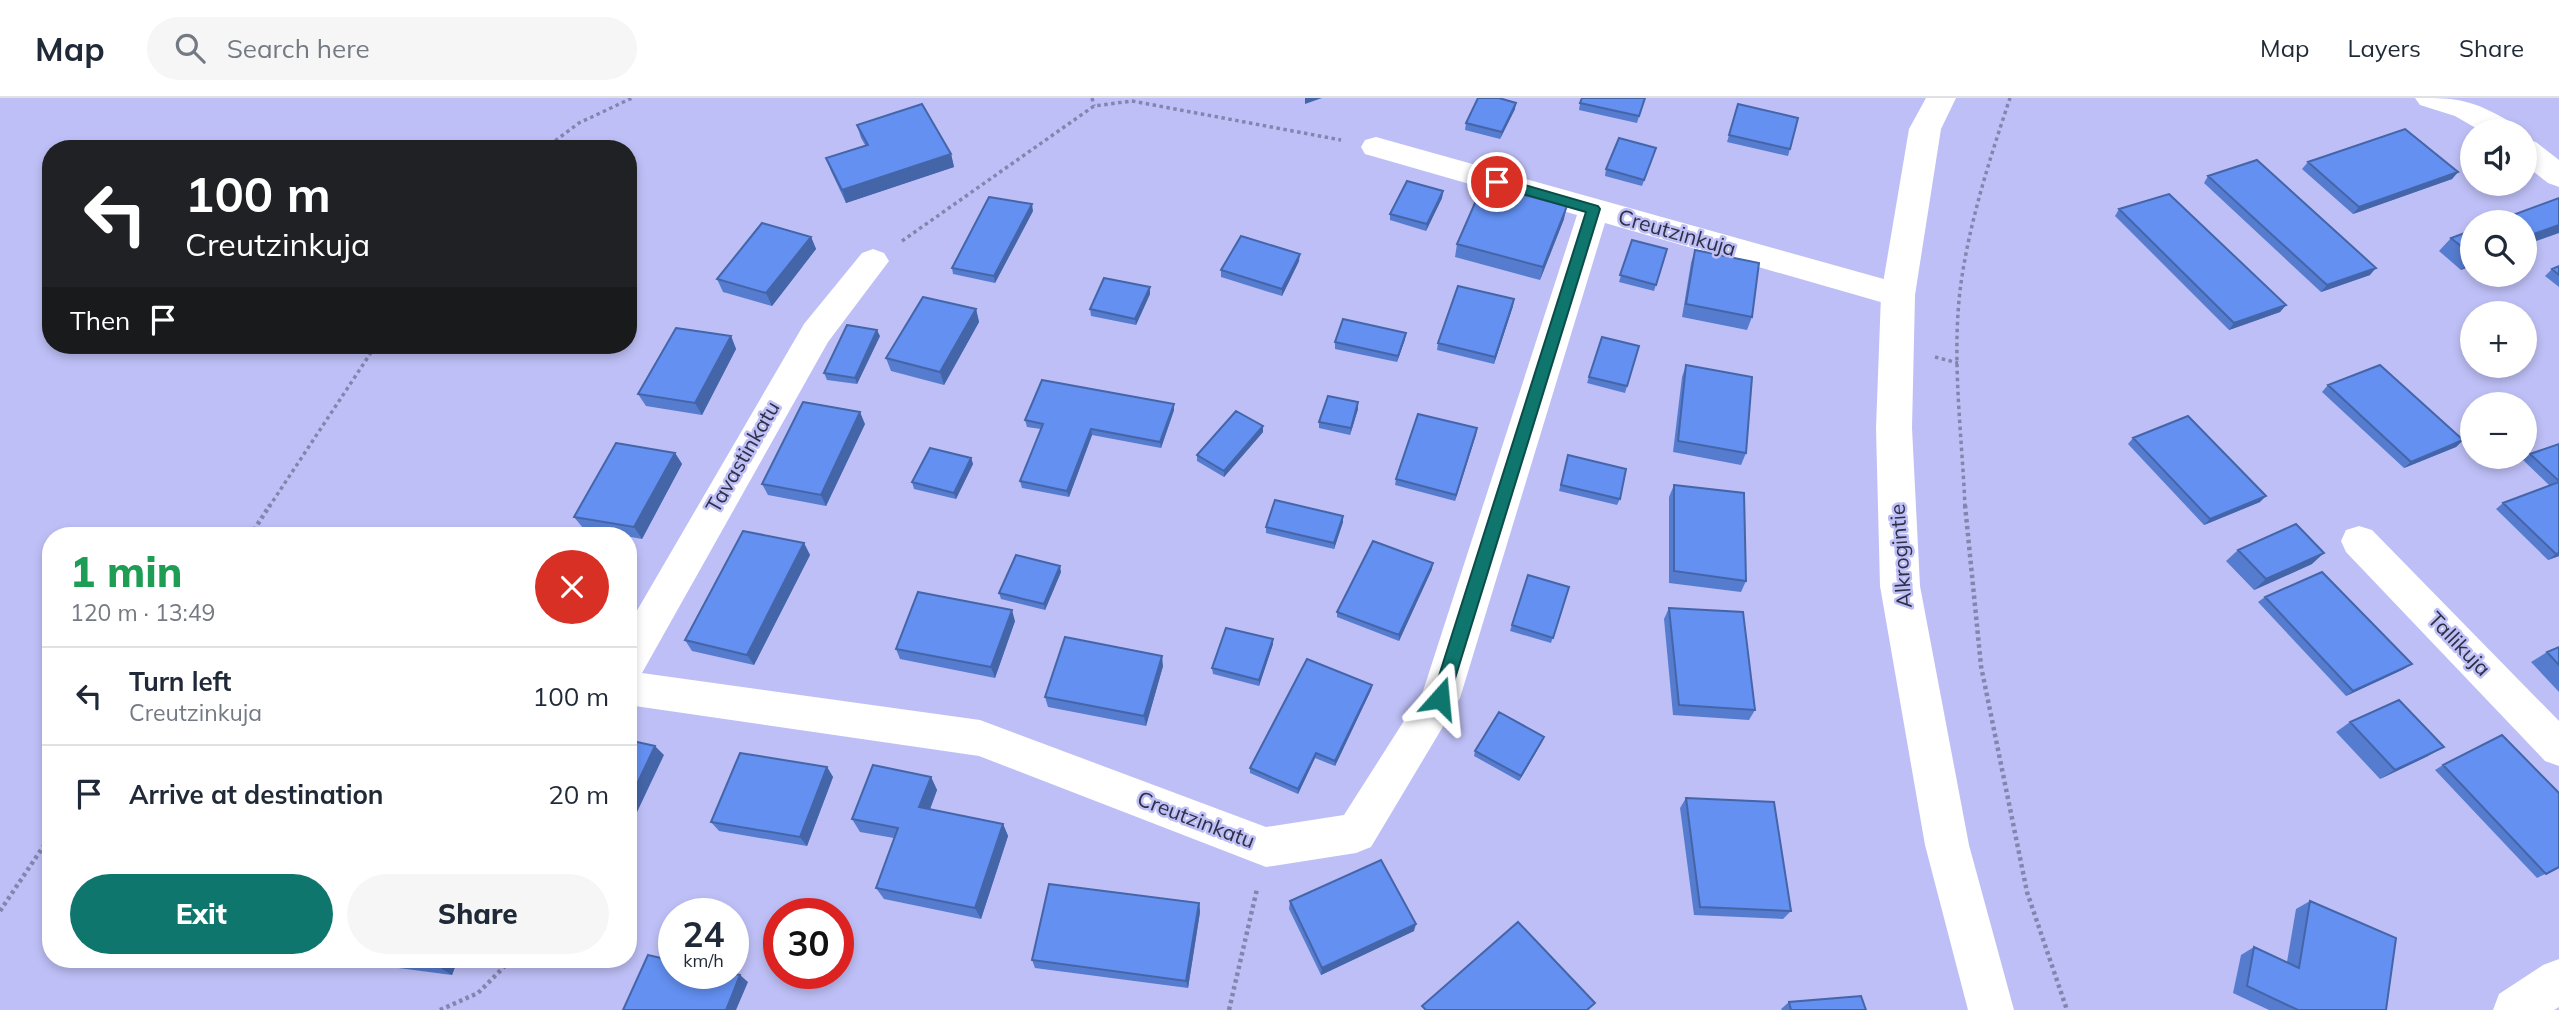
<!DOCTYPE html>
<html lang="en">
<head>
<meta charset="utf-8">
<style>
  body { margin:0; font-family:Mulish,sans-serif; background:#f6f6f7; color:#1f2937; height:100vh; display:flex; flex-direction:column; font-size:26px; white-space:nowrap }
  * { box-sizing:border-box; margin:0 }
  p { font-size:23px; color:#747a83 }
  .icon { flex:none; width:38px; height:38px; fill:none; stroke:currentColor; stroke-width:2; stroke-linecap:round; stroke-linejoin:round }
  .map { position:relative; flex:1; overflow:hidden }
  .sheet { position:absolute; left:42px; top:429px; width:595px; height:441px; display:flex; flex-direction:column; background:#fff; border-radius:28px; box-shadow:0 4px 10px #0003 }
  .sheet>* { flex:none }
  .hud { position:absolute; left:42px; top:42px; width:595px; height:214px; border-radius:28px; box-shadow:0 4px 10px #0003; background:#202124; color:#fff; overflow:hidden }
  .buttons { position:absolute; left:2460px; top:21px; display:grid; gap:14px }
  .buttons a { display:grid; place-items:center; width:77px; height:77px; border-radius:50%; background:#fff; box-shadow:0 4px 10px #0003; font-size:35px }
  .speed { position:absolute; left:658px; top:800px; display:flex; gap:14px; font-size:35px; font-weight:700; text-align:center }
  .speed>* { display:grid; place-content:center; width:91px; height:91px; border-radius:50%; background:#fff; box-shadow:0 4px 10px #0003; line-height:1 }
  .speed small { font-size:18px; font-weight:400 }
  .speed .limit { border:10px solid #d22; background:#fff; color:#111 }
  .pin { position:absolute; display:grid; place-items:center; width:60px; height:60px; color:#fff; margin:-30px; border:4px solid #fff; border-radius:50%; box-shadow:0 2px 7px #0007 }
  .me { position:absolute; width:77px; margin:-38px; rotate:18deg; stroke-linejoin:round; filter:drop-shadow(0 0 5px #0008) }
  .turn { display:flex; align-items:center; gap:24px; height:147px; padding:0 28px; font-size:32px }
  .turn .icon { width:91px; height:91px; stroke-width:2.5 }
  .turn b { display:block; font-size:49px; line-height:60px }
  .then { display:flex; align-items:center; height:66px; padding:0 28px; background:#0003; gap:14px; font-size:26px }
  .round { display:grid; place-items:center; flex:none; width:74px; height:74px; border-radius:37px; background:#f6f6f7 }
  .headline { display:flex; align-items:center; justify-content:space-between; height:119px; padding:0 28px }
  h1 { font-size:42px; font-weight:800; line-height:52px; color:#1e9e55 }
  .cta { display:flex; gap:14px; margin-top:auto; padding:14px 28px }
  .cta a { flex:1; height:80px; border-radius:42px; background:#0f766e; color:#fff; font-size:28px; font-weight:800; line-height:80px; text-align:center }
  .cta a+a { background:#f6f6f7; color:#1f2937 }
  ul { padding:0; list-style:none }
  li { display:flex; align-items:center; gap:21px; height:98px; padding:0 28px; border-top:2px solid #e0e1e3 }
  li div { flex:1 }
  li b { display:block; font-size:26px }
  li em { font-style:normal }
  header { display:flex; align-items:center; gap:42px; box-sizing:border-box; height:98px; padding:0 35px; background:#fff; border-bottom:2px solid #e0e1e3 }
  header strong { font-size:33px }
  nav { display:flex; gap:38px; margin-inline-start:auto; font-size:24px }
  .search { width:490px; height:63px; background:#f6f6f7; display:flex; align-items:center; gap:18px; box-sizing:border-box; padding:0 24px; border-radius:38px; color:#747a83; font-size:26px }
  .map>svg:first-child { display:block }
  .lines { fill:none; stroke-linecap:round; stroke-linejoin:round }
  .path-far1 { stroke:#8485ae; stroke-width:3.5; stroke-dasharray:3.5 3.5; stroke-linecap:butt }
  .path { stroke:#8485ae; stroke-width:4.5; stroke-dasharray:3.5 3.5; stroke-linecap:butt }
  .street { fill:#fff; fill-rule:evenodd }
  .secondary { fill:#fff; fill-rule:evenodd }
  .wall { fill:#557ccf }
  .shaded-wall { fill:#4565a9 }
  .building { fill:#6390f1; stroke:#4565a9; stroke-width:2 }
  .route { fill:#0f766e; stroke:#0a4d48; stroke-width:2 }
  .labels { text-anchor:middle; stroke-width:5; stroke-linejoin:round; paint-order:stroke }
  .street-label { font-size:21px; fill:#2f2f45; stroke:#bebff6 }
</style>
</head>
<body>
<header>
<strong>Map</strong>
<div class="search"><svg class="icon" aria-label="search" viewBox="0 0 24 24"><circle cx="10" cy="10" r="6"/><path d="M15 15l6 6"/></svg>Search here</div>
<nav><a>Map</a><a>Layers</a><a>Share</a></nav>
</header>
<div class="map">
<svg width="2559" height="912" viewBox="0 0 2559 912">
  <rect width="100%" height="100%" fill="#bebff6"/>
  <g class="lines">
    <path class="path-far1" d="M1092,0L1094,8
      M544,51L579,25L632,0
      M902,143L1094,8L1132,3L1341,42
      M1935,259L1958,265
      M269,409L376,247
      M1965,409C1962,336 1951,258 1961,185C1970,122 1990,60 2010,0"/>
    <path class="path" d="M1965,407L1981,568L2027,794L2067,912
      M250,438L270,407
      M0,813L51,737
      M440,912L478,895L512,861
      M1229,912L1257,791"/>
    <path class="street" d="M2415,0C2449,0 2466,0 2496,16C2505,21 2513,24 2518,33H2481L2455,18L2420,7Z
      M1376,39L1898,185L1909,189L1914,197L1909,205L1898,209L1605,125L1460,600L1371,749L1356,755L1266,769L979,658L628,607V528L804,226L862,155L873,151L884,155L889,163L828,244L642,575L980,622L1266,729L1344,717L1423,593L1577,117L1365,56L1361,49L1365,42Z
      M2525,41L2536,44L2559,62V89L2548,85L2525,67Z
      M2359,428L2372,432L2559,623V668L2545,663L2346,454L2341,443L2346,432Z
      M2559,861V909L2554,912H2493L2499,896L2543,867Z"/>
    <path class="secondary" d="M1926,0H1956L1941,31L1915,197L1912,330L1920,488L1969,747L2014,912H1968L1925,747L1880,488L1876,330L1881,197L1909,31Z"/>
  </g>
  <path class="wall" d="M1645,0L1637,25L1579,12L1580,5Z
    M1738,6L1790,51L1788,58L1727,44Z
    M1515,11L1500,41L1465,32L1466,25Z
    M857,27L951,56L954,69L846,105L831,73L826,60L865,47L861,40Z
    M1656,50L1642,88L1605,78L1606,71Z
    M2308,64L2458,74L2452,81L2353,116L2302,71Z
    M2208,78L2370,177L2321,194L2204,85Z
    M1443,93L1442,100L1426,133L1390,122V116Z
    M2119,111L2286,207L2280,214L2229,232L2115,118Z
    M1033,113L995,185L953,176L952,170Z
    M1564,121L1540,182L1455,159L1457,146Z
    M2473,132V167L2461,172L2439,153L2451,140Z
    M811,139L816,151L772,208L723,194L717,181Z
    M1632,142L1667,151L1654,193L1619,184Z
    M1695,152L1752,219L1747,232L1682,219L1691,165Z
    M1299,163L1282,198L1221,179V172Z
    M2559,168V189L2545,178L2552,171Z
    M1150,196L1136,227L1091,218L1090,211Z
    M1513,208L1494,266L1437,252L1438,245Z
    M976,211L979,224L944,287L891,273L886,260Z
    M731,238L736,251L702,317L646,308L638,296Z
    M880,238L857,286L827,282L824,275Z
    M1602,239L1639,248L1625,295L1587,285Z
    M1405,241L1397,264L1335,251V244Z
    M1686,267L1746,355L1741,367L1673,354L1682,279Z
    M2328,287L2463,342L2456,349L2404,370L2322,294Z
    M1358,311L1350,337L1319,330V324Z
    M1174,312L1161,350L1092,337L1069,399L1022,390L1020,383L1041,331L1027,329L1025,322Z
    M865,326L826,408L768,397L762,386Z
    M1263,328V334L1224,379L1197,363V357Z
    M1477,330L1455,403L1395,387L1396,381Z
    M2133,340L2260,404L2204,427L2128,346Z
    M2559,346V458L2548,462L2496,411L2503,405L2550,388L2523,362L2530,356Z
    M675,355L682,366L642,441L583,430L574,419Z
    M1568,357L1620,401L1617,407L1559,393Z
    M971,360L973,366L956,401L914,391L912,384Z
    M1674,387L1746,483L1741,494L1669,485V399Z
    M1343,424L1334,451L1266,435V429Z
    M804,445L810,457L754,567L692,553L685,542Z
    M2238,452L2312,466L2254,492L2226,463Z
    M1432,471L1399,543L1337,519V514Z
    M1061,474L1045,512L1001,501L999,495Z
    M1528,477L1569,489L1551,545L1510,533Z
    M2265,499L2404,571L2346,598L2258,504Z
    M1669,510L1755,612L1749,622L1673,617L1664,521Z
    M1015,523L995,580L900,561L896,551Z
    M1273,546L1259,588L1213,576L1212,570Z
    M2559,549V594L2531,564L2547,554Z
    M1163,568L1146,628L1048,609L1045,599Z
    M1372,587L1371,592L1335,668L1315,660L1298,696L1250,675V670Z
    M2350,624L2428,658L2380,681L2336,634Z
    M1542,644L1519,683L1474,658L1475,653Z
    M2443,667L2559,769L2537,780L2435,672Z
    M827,669L833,679L807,748L719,733L711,724Z
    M931,679L937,692L930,711L1003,726L1008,738L981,821L884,801L876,790L894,740L860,734L852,721Z
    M1686,700L1791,813L1783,821L1694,817L1680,710Z
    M1290,803L1414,833L1321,877L1289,811Z
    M2310,803L2386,912H2269L2233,895L2241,857L2254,849L2287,864L2296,811Z
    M1199,805L1200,814L1188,890L1035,870L1032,862Z
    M371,861H458L452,877L383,868Z
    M1789,904L1866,912H1782L1781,911Z"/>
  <path class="shaded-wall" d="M1305,0H1322L1305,6Z
    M1516,5L1515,11L1500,41L1502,34Z
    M951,56L954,69L846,105L842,92Z
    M2458,74L2452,81L2353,116L2359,109Z
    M1443,93L1442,100L1426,133L1427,126Z
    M1032,106L1033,113L995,185L994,178Z
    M1567,108L1564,121L1540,182L1543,169Z
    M2559,127V135L2525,147V139Z
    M811,139L816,151L772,208L766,195Z
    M1300,156L1299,163L1282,198V191Z
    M2473,160V167L2461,172Z
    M2376,170L2370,177L2321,194L2327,187Z
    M1150,189V196L1136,227L1135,221Z
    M1514,201L1513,208L1494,266L1495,259Z
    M2286,207L2280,214L2229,232L2234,225Z
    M976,211L979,224L944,287L940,274Z
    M877,232L880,238L857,286L855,280Z
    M1406,235L1405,241L1397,264L1398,258Z
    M731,238L736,251L702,317L695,305Z
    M1358,304V311L1350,337L1351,330Z
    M1174,306V312L1161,350L1160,344Z
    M860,314L865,326L826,408L821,397Z
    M1263,328V334L1224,379V373Z
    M1477,330L1476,337L1455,403L1456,397Z
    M1091,331L1092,337L1069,399L1067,393Z
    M2463,342L2456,349L2404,370L2411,364Z
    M675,355L682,366L642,441L634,429Z
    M971,360L973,366L956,401L954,395Z
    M2266,398L2260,404L2204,427L2210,421Z
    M1343,418V424L1334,451V445Z
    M804,445L810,457L754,567L747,557Z
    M2324,455L2312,466L2254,492L2266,481Z
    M2559,455V458L2548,462L2556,456Z
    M1433,465L1432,471L1399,543V537Z
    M1060,468L1061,474L1045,512L1044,506Z
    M1012,512L1015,523L995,580L991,569Z
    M1273,541V546L1259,588V582Z
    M1162,558L1163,568L1146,628L1144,618Z
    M2412,566L2404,571L2346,598L2353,593Z
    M1372,587L1371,592L1335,668V663Z
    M1544,639L1542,644L1519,683L1521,678Z
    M655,648L664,657L630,729L628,727V705Z
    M2444,649L2428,658L2380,681L2395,672Z
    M1316,655L1315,660L1298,696V691Z
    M827,669L833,679L807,748L800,739Z
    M931,679L937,692L926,722L919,709Z
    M1003,726L1008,738L981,821L975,810Z
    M1199,805L1200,814L1188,890L1186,883Z
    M1416,826L1414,833L1321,877L1322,870Z
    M443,861H458L452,877L439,869Z
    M740,877L748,884L736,912H726Z"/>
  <path class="building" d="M1478,0H1499L1516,5L1502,34L1466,25Z
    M1582,0H1645L1639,18L1580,5Z
    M922,6L951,56L842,92L826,60L868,47L857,27Z
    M1738,6L1798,20L1790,51L1729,37Z
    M2405,31L2458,74L2359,109L2308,64Z
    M1619,40L1656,50L1644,82L1606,71Z
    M2257,62L2376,170L2327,187L2208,78Z
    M1407,83L1443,93L1427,126L1390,116Z
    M1504,92L1567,108L1543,169L1457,146L1478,98L1499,104Z
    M2169,96L2286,207L2234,225L2119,111Z
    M989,99L1032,106L994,178L952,170Z
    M2559,100V127L2525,139V124H2494Z
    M762,125L811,139L766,195L717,181Z
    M2473,132V158L2451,140Z
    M1241,138L1300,156L1282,191L1221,172Z
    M1632,142L1667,151L1656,187L1620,177Z
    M1695,152L1759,165L1752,219L1686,206Z
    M2559,168V177L2552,171Z
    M1104,180L1150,189L1135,221L1090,211Z
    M1458,188L1514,201L1495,259L1438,245Z
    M923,199L976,211L940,274L886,260Z
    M1343,221L1406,235L1398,258L1335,244Z
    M847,227L877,232L855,280L824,275Z
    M676,230L731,238L695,305L638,296Z
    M1602,239L1639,248L1627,288L1589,279Z
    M1686,267L1752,279L1746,355L1678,343Z
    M2380,267L2463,342L2411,364L2328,287Z
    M1042,282L1174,306L1160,344L1091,331L1067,393L1020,383L1043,326L1025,322Z
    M1328,298L1358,304L1351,330L1319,324Z
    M803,304L860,314L821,397L762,386Z
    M1236,313L1263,328L1224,373L1197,357Z
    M1418,316L1477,330L1456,397L1396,381Z
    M2188,318L2266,398L2210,421L2133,340Z
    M616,345L675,355L634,429L574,419Z
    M2559,346V383L2530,356Z
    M930,350L971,360L954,395L912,384Z
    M1568,357L1626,371L1620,401L1561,387Z
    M2559,384V455L2556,456L2503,405Z
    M1674,387L1744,395L1746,483L1674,473Z
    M1275,402L1343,418L1334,445L1266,429Z
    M2296,426L2324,455L2266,481L2238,452Z
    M743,433L804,445L747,557L685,542Z
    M1373,443L1433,465L1399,537L1337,514Z
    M1016,457L1060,468L1044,506L999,495Z
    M2322,474L2412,566L2353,593L2265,499Z
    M1528,477L1569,489L1553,540L1512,527Z
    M918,494L1012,512L991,569L896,551Z
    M1669,510L1743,514L1755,612L1679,607Z
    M1226,530L1273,541L1259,582L1212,570Z
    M1065,539L1162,558L1144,618L1045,599Z
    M2559,549V567L2547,554Z
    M1307,561L1372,587L1335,663L1316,655L1298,691L1250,670Z
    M2399,602L2444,649L2395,672L2350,624Z
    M1499,614L1544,639L1521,678L1475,653Z
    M2502,637L2559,695V769L2546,776L2443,667Z
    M628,642L655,648L628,705Z
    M740,655L827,669L800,739L711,724Z
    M873,667L931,679L919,709L1003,726L975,810L876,790L898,730L852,721Z
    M1686,700L1774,704L1791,813L1700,809Z
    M1381,762L1416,826L1322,870L1290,803Z
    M1049,786L1199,805L1186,883L1032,862Z
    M2310,803L2396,840L2386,912H2298L2247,888L2254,849L2299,870Z
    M1518,824L1595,905L1587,912H1426L1422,908Z
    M648,857L674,863V875H731L740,877L726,912H623Z
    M375,861H443L439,869Z
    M1861,898L1866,912H1791L1789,904Z"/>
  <path class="route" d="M1497,79L1598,108L1600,111L1449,600L1446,606L1440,608L1434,606L1432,600L1586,114L1492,87L1490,84Z"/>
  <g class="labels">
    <g class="street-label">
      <text transform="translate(1677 135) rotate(16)" y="7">Creutzinkuja</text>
      <text transform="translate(743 359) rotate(-60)" y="7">Tavastinkatu</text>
      <text transform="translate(1901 458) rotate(-94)" y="7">Alkrogintie</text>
      <text transform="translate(2459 546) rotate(46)" y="7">Tallikuja</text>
      <text transform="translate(1196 722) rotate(21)" y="7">Creutzinkatu</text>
    </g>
  </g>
</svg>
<div class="buttons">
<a><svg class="icon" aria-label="sound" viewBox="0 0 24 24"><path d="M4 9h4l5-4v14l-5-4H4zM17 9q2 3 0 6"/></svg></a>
<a><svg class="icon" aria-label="search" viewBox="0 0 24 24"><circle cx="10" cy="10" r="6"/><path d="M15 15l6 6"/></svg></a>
<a>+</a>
<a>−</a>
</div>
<div class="speed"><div>24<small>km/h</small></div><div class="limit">30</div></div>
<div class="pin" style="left:1497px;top:84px;background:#d93025"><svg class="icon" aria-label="arrive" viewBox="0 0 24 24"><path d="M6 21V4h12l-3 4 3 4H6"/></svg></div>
<svg class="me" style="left:1440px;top:600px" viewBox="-20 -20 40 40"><path d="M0-17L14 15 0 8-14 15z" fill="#0f766e" stroke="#fff" stroke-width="4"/></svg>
<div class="hud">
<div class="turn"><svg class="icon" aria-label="left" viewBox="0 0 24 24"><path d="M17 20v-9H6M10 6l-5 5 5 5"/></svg><div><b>100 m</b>Creutzinkuja</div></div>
<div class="then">Then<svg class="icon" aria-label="arrive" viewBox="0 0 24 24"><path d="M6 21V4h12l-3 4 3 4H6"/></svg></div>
</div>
<section class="sheet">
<div class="headline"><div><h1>1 min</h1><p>120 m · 13:49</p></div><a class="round" style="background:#d93025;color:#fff"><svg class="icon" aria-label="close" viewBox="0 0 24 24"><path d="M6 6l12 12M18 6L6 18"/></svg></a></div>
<ul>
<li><svg class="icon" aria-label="left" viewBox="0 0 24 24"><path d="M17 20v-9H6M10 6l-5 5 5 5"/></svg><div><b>Turn left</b><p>Creutzinkuja</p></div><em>100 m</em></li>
<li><svg class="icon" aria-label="arrive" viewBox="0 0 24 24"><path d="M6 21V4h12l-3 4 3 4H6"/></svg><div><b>Arrive at destination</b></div><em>20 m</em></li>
</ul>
<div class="cta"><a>Exit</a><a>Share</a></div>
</section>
</div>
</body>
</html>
